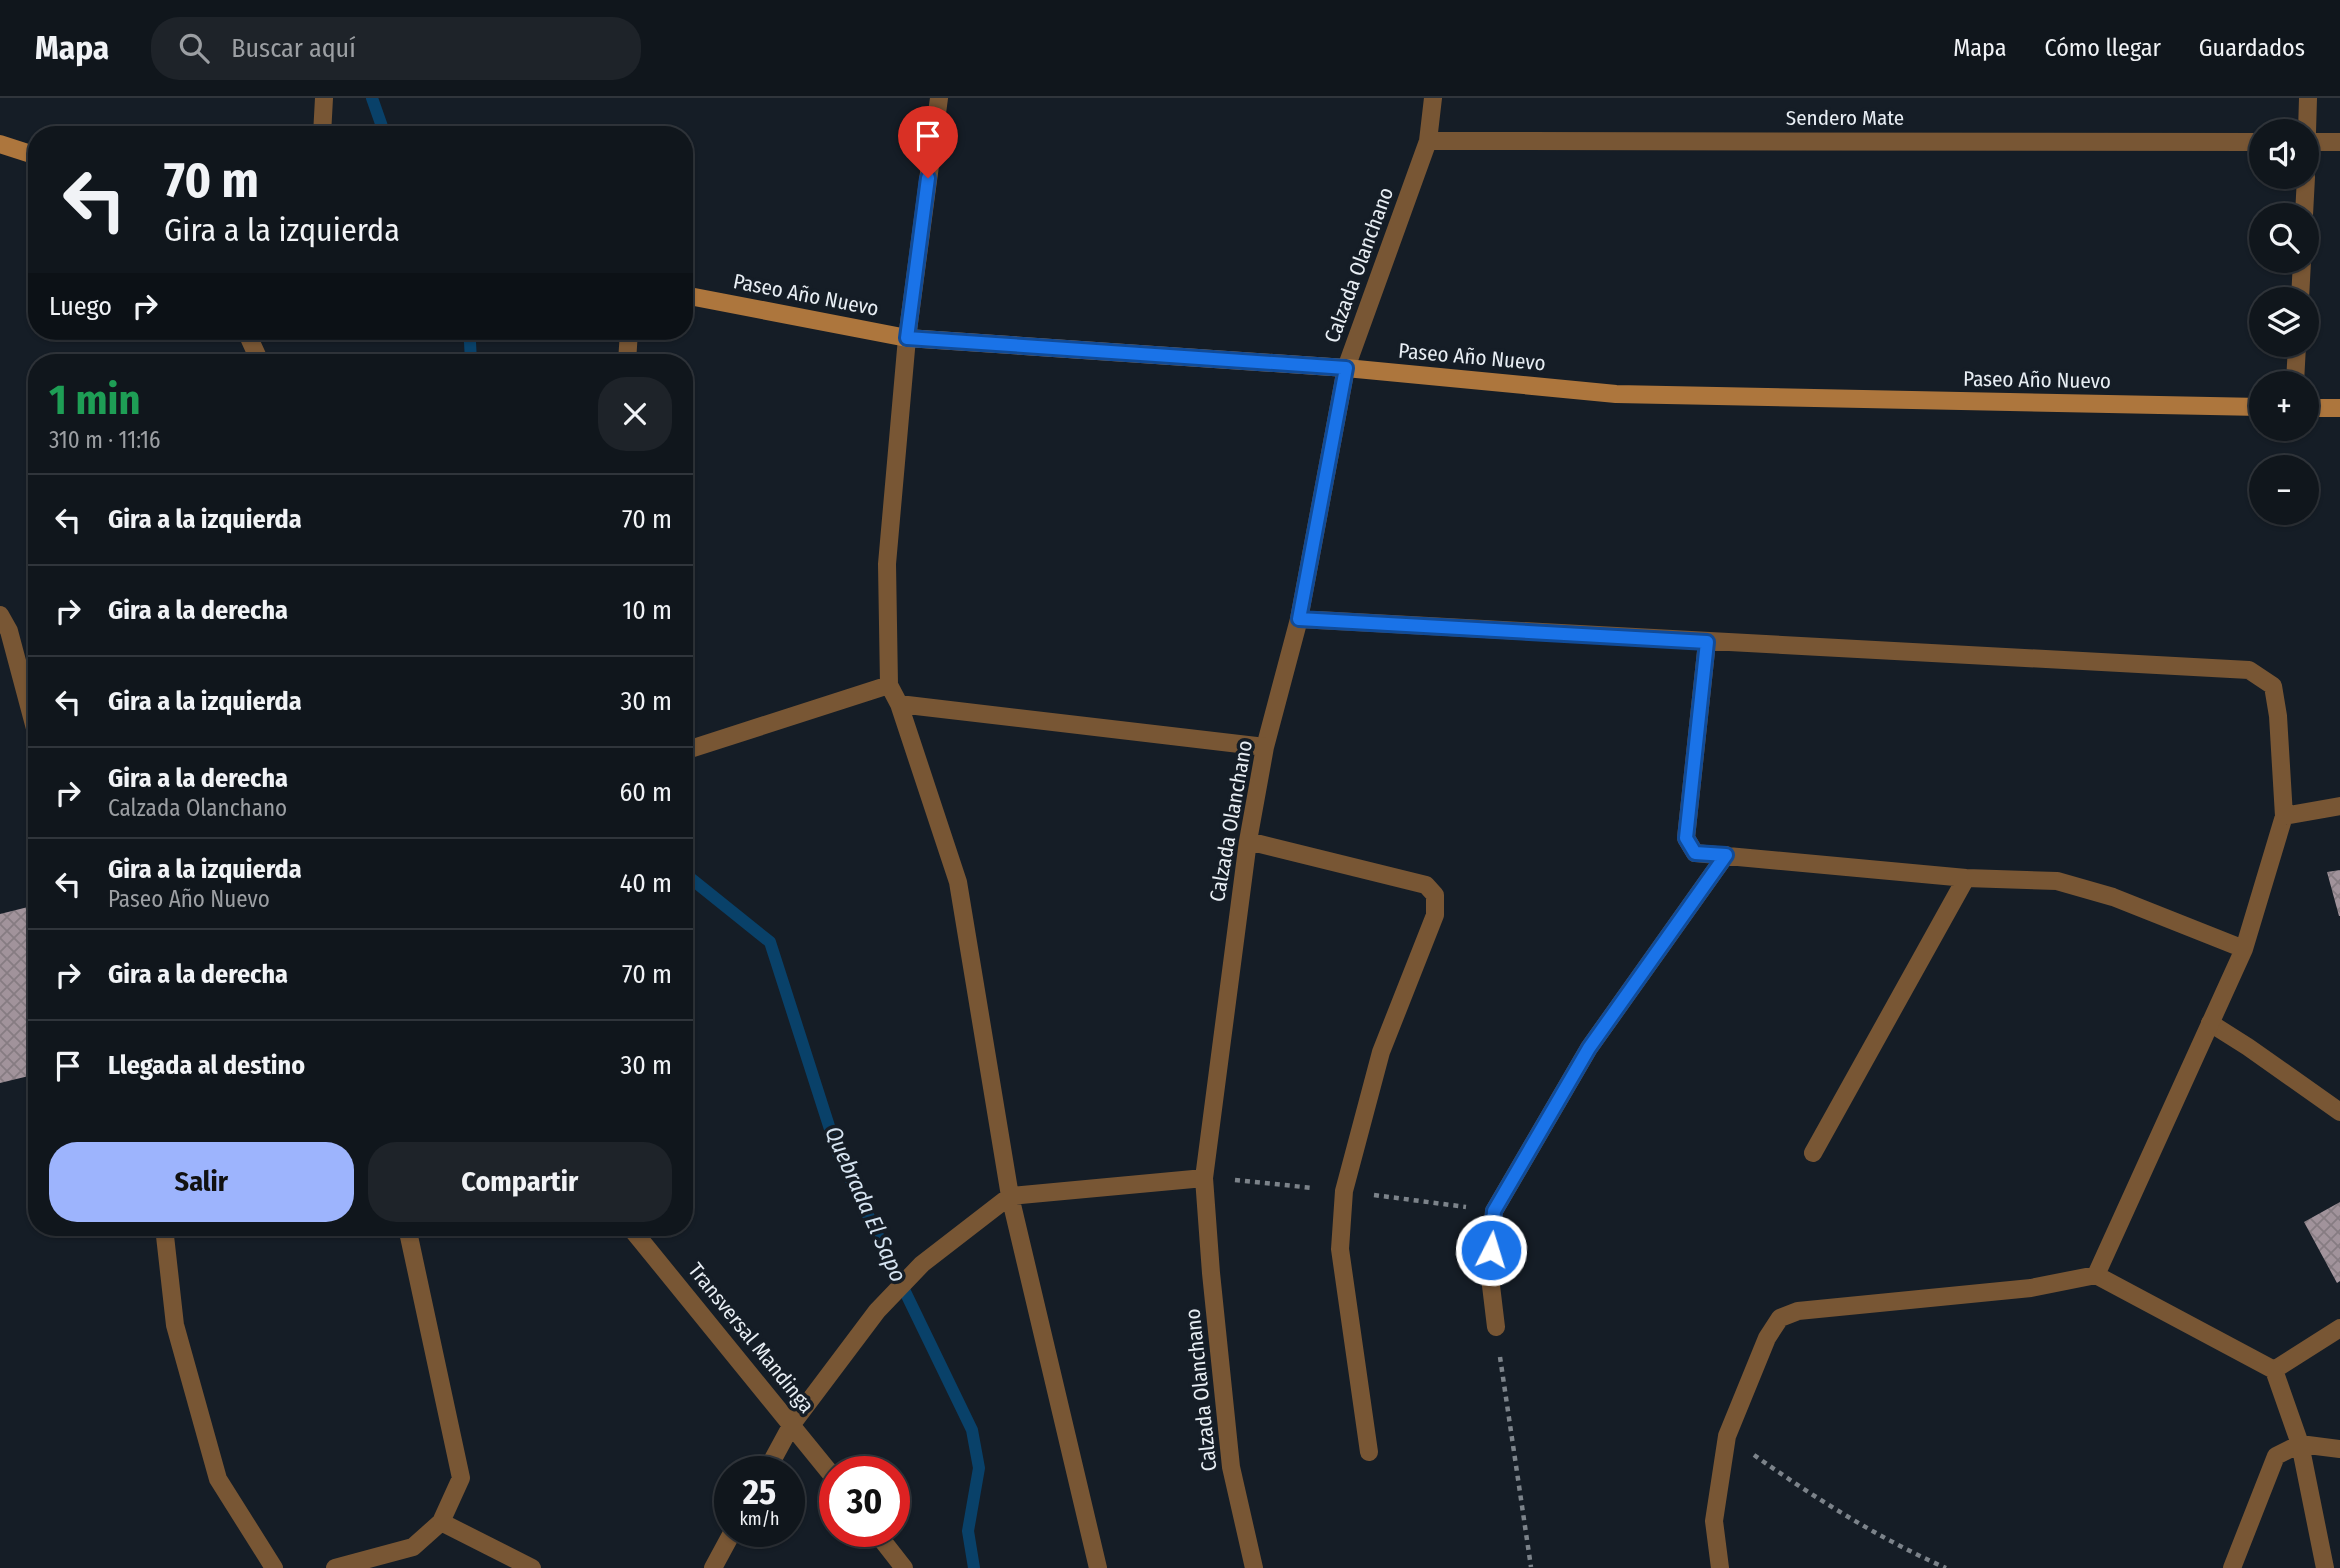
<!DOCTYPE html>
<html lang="es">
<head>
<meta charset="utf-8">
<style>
  body { margin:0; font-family:"Fira Sans Condensed",sans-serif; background:#1e2329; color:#f1f3f6; height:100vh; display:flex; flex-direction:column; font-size:26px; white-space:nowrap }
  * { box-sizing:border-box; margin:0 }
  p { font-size:23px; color:#9c9fa3 }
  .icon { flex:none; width:38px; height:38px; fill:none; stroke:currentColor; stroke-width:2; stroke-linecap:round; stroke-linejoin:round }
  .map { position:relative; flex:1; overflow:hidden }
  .details { position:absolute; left:28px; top:256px; width:665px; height:882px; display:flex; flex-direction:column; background:#10161c; border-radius:28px; box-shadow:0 2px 5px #0004,0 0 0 2px #30353b }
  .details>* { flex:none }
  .top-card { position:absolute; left:28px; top:28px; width:665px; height:214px; border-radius:28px; box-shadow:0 2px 5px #0004,0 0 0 2px #30353b; background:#10161c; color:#f1f3f6; overflow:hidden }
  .buttons { position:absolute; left:2249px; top:21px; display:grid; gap:14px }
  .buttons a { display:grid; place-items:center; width:70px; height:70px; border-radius:50%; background:#10161c; box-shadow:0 2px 5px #0004,0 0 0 2px #30353b; font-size:35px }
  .speed { position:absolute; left:714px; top:1358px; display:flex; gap:14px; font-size:35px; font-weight:700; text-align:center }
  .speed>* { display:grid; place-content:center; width:91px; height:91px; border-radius:50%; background:#10161c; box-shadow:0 2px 5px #0004,0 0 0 2px #30353b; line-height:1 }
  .speed small { font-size:18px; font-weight:400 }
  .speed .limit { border:10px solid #d22; background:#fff; color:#111 }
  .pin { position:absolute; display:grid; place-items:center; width:60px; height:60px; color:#fff; margin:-72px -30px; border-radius:50% 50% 50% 0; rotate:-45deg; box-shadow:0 0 7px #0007 }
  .pin .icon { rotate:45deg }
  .me { position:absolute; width:77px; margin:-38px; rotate:5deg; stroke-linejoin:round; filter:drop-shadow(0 0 5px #0008) }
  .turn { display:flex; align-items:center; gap:24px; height:147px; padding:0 21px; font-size:32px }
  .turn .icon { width:91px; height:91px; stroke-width:2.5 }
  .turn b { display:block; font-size:49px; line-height:60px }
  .then { display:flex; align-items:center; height:66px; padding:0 21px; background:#0003; gap:14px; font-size:26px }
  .round { display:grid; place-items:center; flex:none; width:74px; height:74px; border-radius:28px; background:#1e2329 }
  .summary { display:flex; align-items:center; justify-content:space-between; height:119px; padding:0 21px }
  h1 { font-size:42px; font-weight:700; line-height:52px; color:#1e9e55 }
  .cta { display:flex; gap:14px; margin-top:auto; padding:14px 21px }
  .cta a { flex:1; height:80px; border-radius:28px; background:#9db4fd; color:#111; font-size:28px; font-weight:700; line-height:80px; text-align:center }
  .cta a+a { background:#1e2329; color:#f1f3f6 }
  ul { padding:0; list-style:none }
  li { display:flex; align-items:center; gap:21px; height:91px; padding:0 21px; border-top:2px solid #30353b }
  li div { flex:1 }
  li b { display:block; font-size:26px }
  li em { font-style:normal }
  header { display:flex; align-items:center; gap:42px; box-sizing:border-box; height:98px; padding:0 35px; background:#10161c; border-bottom:2px solid #30353b }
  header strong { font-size:33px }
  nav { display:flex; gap:38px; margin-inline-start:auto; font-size:24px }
  .search { width:490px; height:63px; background:#1e2329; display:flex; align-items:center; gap:18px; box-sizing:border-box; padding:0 24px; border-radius:28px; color:#9c9fa3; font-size:26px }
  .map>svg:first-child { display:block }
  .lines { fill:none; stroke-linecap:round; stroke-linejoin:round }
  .stream { stroke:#094169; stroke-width:12 }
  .building { fill:url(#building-cross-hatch) }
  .path { stroke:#7c838a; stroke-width:4.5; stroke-dasharray:5 5; stroke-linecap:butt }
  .lane { stroke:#785634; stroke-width:18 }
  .street { stroke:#785634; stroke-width:18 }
  .secondary { stroke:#ad763d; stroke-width:18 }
  .route-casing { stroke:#114b97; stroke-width:18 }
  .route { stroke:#1a73e8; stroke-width:12 }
  .labels { text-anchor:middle; stroke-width:7; stroke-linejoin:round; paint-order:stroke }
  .street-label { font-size:21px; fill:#e8eef4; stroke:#151d26 }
  .water-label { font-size:23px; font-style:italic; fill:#d7e5f2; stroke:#151d26 }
</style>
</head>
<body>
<header>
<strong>Mapa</strong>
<div class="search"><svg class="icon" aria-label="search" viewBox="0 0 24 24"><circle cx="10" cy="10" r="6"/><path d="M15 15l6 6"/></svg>Buscar aquí</div>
<nav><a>Mapa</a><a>Cómo llegar</a><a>Guardados</a></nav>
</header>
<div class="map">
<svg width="2340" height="1470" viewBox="0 0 2340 1470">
  <defs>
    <pattern id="building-cross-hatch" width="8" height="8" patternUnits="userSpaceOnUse" patternTransform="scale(1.75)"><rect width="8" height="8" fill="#a1939b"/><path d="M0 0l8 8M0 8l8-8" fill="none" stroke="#867c82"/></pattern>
  </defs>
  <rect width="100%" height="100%" fill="#151d26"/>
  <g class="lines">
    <path class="stream" d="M372,0L385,37
      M467,233L470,244L471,264
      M684,775L770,844L837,1053L972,1332L979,1370L968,1433L974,1470"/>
  </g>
  <path class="building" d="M2340,772V818H2339L2327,774Z
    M36,807L37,976L0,985V816Z
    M2340,1104V1183L2337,1185L2304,1124Z"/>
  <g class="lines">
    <path class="path" d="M1235,1082L1313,1090
      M1374,1097L1466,1109
      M1500,1259L1531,1469
      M1754,1357C1815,1400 1878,1440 1946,1470"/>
    <path class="lane" d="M627,264L629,233
      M2210,925L2248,949L2340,1014"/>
    <path class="street" d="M939,0L907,240L887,466L889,587L899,606L958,784L1010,1098L1098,1470
      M322,37L324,0
      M1428,43L2261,44
      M2306,44H2340
      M2306,68L2308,0
      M2304,117L2306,79
      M2300,201L2302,163
      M246,233L260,264
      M2295,285L2297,247
      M0,517L9,533L37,638
      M1299,521L2249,572L2273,588L2278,618L2284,718L2244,851L2096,1177
      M1707,544L1686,740L1695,755L1966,780L2057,783L2113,799L2244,851
      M899,606L1265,649
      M684,653L889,587
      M2284,718L2340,708
      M1248,743L1426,787L1435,797V817L1381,954L1344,1093L1340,1151L1369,1354
      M1813,1055L1966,780
      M164,1129L175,1227L218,1381L274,1470
      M630,1129L835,1381
      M1496,1229L1489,1171L1494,1113L1589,950L1726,757
      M2274,1272L2340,1230
      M766,1374L792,1326L877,1213L922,1166L1010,1098L1204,1080
      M441,1424L532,1470
      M875,1433L904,1470
      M335,1470L413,1449L441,1424L461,1380L407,1129
      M713,1470L733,1433
      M1254,1470L1231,1369L1211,1175L1204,1080L1248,743L1265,649L1299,521L1346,270L1428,43L1433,0
      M1720,1470L1714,1423L1727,1338L1767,1240L1780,1220L1798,1213L2031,1190L2096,1177L2274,1272L2300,1346L2325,1470
      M2232,1470L2276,1358L2300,1346L2340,1351"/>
    <path class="secondary" d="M0,46L37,58
      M684,197L907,240L1346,270L1616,296L2261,309
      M2306,310H2340"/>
  </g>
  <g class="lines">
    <defs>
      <path id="route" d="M928,80L907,240L1346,270L1299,521L1707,544L1686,740L1695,755L1726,757L1589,950L1494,1113L1491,1152"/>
    </defs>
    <use href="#route" class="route-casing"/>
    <use href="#route" class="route"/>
  </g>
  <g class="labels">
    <g class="street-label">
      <text x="1845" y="27">Sendero Mate</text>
      <text transform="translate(1359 167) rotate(-70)" y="7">Calzada Olanchano</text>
      <text transform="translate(806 197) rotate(11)" y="7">Paseo Año Nuevo</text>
      <text transform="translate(1472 259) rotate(5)" y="7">Paseo Año Nuevo</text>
      <text transform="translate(2037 282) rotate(1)" y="7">Paseo Año Nuevo</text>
      <text transform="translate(1231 723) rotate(-80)" y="7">Calzada Olanchano</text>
      <text transform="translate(751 1240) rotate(51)" y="7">Transversal Mandinga</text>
      <text transform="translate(1201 1292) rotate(-96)" y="7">Calzada Olanchano</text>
    </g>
    <g class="water-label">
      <text transform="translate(866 1106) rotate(66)" y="8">Quebrada El Sapo</text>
    </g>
  </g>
</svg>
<div class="buttons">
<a><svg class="icon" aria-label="sound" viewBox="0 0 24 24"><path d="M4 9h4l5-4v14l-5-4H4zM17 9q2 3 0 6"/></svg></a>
<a><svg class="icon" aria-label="search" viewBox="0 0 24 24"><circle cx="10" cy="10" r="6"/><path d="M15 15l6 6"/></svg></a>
<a><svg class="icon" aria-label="layers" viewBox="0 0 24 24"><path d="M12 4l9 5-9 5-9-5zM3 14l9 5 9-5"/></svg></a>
<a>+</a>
<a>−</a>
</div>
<div class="speed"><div>25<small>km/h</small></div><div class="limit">30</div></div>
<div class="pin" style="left:928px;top:80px;background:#d93025"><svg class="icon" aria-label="arrive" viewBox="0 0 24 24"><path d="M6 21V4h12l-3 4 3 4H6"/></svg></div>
<svg class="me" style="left:1491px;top:1152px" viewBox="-20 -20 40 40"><circle r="17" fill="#1a73e8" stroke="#fff" stroke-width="3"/><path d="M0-11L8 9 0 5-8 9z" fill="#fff"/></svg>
<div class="top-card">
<div class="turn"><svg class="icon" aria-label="left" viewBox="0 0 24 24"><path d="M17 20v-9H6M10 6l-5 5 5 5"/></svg><div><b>70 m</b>Gira a la izquierda</div></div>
<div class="then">Luego<svg class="icon" aria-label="right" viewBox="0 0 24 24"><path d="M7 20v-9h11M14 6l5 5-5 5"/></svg></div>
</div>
<section class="details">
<div class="summary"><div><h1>1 min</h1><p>310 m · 11:16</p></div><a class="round"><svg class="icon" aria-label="close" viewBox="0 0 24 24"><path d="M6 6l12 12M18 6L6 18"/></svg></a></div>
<ul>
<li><svg class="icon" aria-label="left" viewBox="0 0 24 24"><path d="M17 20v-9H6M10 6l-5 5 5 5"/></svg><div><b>Gira a la izquierda</b></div><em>70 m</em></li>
<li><svg class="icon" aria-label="right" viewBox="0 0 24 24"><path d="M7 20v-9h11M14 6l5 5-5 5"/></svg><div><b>Gira a la derecha</b></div><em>10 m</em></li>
<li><svg class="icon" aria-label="left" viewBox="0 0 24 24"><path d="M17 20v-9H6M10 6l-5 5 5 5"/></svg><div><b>Gira a la izquierda</b></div><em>30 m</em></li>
<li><svg class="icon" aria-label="right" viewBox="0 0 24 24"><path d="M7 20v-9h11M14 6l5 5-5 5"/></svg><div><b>Gira a la derecha</b><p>Calzada Olanchano</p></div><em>60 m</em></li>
<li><svg class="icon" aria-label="left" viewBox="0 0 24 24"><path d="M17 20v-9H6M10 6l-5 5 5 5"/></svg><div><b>Gira a la izquierda</b><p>Paseo Año Nuevo</p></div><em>40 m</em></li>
<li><svg class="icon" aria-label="right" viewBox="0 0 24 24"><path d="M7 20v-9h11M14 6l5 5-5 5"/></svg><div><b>Gira a la derecha</b></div><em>70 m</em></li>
<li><svg class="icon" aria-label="arrive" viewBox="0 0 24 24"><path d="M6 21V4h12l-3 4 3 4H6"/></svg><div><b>Llegada al destino</b></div><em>30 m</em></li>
</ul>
<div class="cta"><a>Salir</a><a>Compartir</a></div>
</section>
</div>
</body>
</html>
